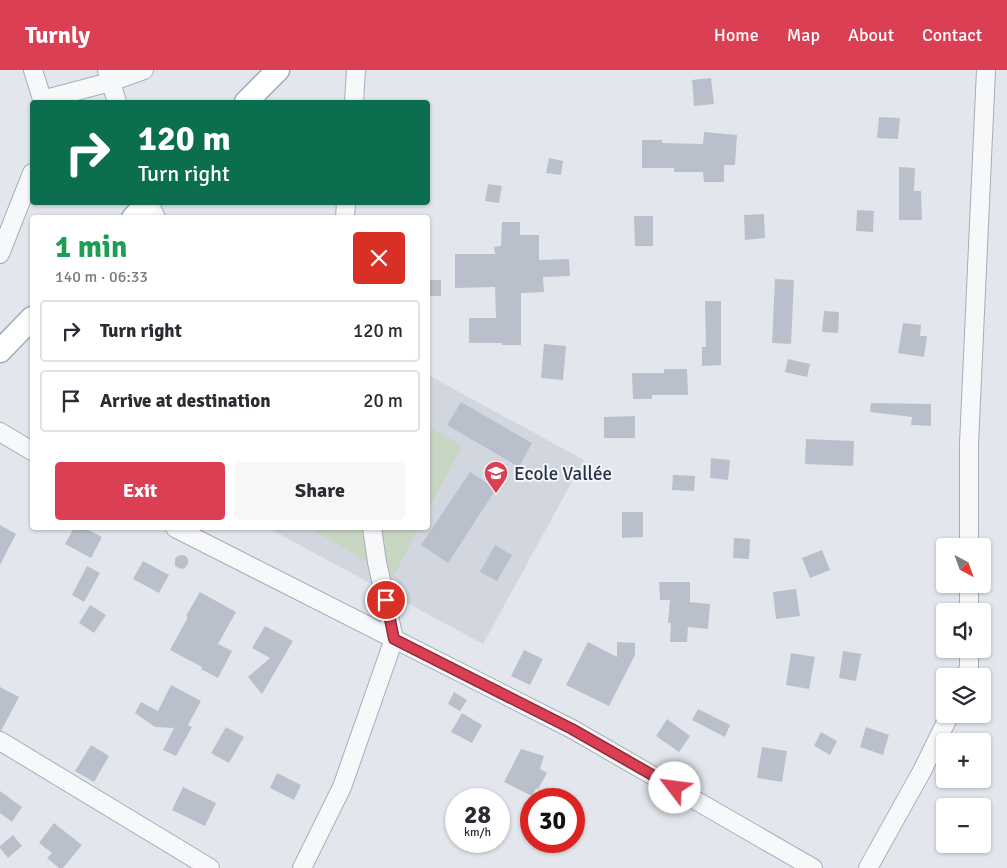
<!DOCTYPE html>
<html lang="en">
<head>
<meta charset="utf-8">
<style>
  body { margin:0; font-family:Signika,sans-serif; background:#f7f7f7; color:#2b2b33; height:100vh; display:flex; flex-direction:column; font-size:19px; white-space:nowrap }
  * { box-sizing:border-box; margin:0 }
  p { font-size:16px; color:#7c7c81 }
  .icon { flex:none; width:28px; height:28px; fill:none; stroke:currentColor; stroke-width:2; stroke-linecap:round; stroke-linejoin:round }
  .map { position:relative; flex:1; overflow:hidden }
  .panel { position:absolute; left:30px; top:145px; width:400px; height:315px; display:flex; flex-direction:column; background:#fff; border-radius:5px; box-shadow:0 1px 4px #0004 }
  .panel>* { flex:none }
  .guide { position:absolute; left:30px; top:30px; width:400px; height:105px; border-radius:5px; box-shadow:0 1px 4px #0004; background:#0b6e4f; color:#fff; overflow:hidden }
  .needle { width:32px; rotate:139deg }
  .tools { position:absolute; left:936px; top:468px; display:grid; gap:10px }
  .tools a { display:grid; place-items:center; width:55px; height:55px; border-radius:5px; background:#fff; box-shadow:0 1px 4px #0004; font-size:25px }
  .speed { position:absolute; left:445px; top:718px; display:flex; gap:10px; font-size:25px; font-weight:700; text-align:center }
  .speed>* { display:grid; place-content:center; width:65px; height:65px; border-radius:50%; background:#fff; box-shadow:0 1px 4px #0004; line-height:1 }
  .speed small { font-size:12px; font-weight:400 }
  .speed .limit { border:8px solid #d22; background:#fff; color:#111 }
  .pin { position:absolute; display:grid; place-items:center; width:42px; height:42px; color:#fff; margin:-21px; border:2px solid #fff; border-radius:50%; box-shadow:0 1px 5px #0007 }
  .me { position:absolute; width:55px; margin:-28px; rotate:300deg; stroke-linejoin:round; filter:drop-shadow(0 0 4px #0008) }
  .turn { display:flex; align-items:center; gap:18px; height:105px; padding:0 25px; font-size:22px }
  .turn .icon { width:65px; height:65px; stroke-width:2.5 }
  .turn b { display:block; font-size:35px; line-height:42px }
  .round { display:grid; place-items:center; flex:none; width:52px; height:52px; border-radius:5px; background:#f7f7f7 }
  .headline { display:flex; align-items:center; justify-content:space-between; height:85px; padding:0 25px }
  h1 { font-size:30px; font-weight:800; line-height:38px; color:#1e9e55 }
  .button { display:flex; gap:10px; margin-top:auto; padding:10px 25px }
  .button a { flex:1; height:58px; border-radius:5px; background:#db3f53; color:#fff; font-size:20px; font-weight:800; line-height:58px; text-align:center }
  .button a+a { background:#f7f7f7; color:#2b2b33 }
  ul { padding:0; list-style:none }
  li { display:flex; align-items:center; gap:15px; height:62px; margin:0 10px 8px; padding:0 15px; border:2px solid #e1e1e2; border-radius:5px }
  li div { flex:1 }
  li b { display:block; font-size:19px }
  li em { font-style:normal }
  header { display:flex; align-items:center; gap:30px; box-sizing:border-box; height:70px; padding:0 25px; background:#db3f53; color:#fff }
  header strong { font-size:24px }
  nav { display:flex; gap:28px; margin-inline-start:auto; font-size:18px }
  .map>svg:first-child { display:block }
  .built { fill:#d1d6df }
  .green { fill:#c8d7c4 }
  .building { fill:#bac0cb }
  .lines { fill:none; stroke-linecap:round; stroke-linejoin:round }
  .minor-casing { stroke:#a7adb8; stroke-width:20 }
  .major-casing { stroke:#a1abba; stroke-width:25 }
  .minor { stroke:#f7f8fa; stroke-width:18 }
  .major { stroke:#fff; stroke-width:22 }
  .route-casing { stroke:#8e2936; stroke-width:12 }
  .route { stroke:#db3f53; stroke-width:9 }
  .labels { text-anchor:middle; stroke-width:4; stroke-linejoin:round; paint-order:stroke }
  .poi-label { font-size:19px; fill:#293347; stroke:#f4f6f9; text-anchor:start }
</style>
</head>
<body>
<header>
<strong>Turnly</strong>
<nav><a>Home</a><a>Map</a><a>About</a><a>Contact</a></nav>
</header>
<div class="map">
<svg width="1007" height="798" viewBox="0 0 1007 798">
  <rect width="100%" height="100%" fill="#e3e7ed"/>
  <path class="built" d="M428,305L584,390L483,574L268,458H428Z"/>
  <path class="green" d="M428,355L462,376L428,441Z
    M310,458H419L393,507Z"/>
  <path class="building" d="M711,8L714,34L694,36L692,10Z
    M879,47L900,48L898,69L877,68Z
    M704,62L737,65L735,95H724V112H704L703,102H674V98H642V70H662V73L703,74Z
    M549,88L563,91L561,105L546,103Z
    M899,97L915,98L914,121H921L922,150H899Z
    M488,114L502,116L499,133L485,131Z
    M857,140L874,141L873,162L856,161Z
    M764,144L765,168L745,170L744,145Z
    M634,146H653V176H635Z
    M502,152H520V165H539V190L569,189L570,206L543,207L544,222L521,223V275H502V273H469V248H496L495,217L455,218V184H495L494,177L501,176Z
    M775,209L794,210L791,274L772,273Z
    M428,210H441V226H428Z
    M705,231H721V295L702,296V277H706Z
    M824,241L839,242L838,263L822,262Z
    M903,253L921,255L920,266H927L924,287L898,283Z
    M544,274L566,276L563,310L541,308Z
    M788,289L810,294L807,307L785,302Z
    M664,299H687L688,325H652V329H633L632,303H664Z
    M461,332L532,373L519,397L447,355Z
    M871,333L931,334V356L911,355L912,347L870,342Z
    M635,346V368H604V347Z
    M806,369L854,371L853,396L805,394Z
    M711,388L730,390L728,410L710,408Z
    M470,402L496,419L448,493L421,475Z
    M673,405L695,406L694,421L672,420Z
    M622,442H643V467L622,468Z
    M0,455L16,464L0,495Z
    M74,458H85L102,467L91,488L65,474Z
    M734,468L750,469L749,489L733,488Z
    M495,475L512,485L497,511L480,502Z
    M822,480L830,500L810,508L802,488Z
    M182,485L186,486L188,490V494L185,498L181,499L175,496V489L178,486Z
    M143,491L169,505L159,523L133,509Z
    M87,496L100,503L84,532L72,525Z
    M659,512H690V532L710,534L708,559L688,557L687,572H670L671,553H668L670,530H660Z
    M796,519L800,546L776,549L773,522Z
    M200,522L236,542L218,574L232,581L218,608L201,599L202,597L170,580L188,547L186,546Z
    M90,535L106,545L94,563L79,553Z
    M265,556L293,571L262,624L248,607L270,588L252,578Z
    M588,572L617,587V572L635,573V585L609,636L566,615Z
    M524,580L543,589L530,615L511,606Z
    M843,581L861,584L856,611L839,608Z
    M791,583L815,587L809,619L786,615Z
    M171,615L201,631L188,655L192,657L176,686L163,680L174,658L155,657L135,643L141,632L158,641Z
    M0,617L19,627L1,661L0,660Z
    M454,622L467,630L460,641L448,634Z
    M698,639L730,655L725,667L692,650Z
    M462,643L482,655L472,673L451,662Z
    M667,649L690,666L679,682L656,666Z
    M226,657L244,667L229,693L211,683Z
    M866,657L889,665L883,685L860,677Z
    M821,662L837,671L830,685L814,676Z
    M91,675L109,686L94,712L75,701Z
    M762,677L787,681L782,712L757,708Z
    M521,679L544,686L540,699L547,703L538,719L536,718L532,726L504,712Z
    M277,703L301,715L294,730L270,718Z
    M183,717L216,733L205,756L172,740Z
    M0,721L22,737L12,752L0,743Z
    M54,753L82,775L63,798H59L47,788L52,783L39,773Z
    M13,765L22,776L8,788L0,778V776Z"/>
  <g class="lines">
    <defs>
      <path id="minor" d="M33,0L43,32
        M107,0L117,32
        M42,30L110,12L144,0
        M354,32L356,0
        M149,132L156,148
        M345,148L346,132
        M0,184L32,103
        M0,362L32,381
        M175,458L572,659L813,798
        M969,476V374L986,0
        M969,541V514
        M965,606L969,598V579
        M0,671L210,798
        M302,798L342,717L394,569L377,492L372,458
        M868,798L922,701L950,644"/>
      <path id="major" d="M246,32L278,0
        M133,148L148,132
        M0,281L32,248"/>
    </defs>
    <use href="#minor" class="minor-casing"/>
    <use href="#major" class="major-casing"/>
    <use href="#minor" class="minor"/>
    <use href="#major" class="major"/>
  </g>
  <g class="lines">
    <defs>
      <path id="route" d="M386,530L394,569L572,659L675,718"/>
    </defs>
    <use href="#route" class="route-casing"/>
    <use href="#route" class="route"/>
  </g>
  <defs>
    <symbol id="school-pin" viewBox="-11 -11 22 30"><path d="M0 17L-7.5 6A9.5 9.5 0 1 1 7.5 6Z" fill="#db3f53" stroke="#f4f6f9"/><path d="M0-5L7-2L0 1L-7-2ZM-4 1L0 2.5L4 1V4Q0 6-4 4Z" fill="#fff"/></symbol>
  </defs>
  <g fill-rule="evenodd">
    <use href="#school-pin" x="482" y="389" width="28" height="38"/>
  </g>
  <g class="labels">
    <g class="poi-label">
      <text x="514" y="410">Ecole Vallée</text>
    </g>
  </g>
</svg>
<div class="tools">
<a><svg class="needle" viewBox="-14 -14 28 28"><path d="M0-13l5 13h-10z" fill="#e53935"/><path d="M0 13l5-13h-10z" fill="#7c7c81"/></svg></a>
<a><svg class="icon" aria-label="sound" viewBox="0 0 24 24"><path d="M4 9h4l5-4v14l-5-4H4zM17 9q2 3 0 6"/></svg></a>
<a><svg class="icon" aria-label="layers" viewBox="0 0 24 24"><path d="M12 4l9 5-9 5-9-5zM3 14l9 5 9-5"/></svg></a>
<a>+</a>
<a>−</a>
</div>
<div class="speed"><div>28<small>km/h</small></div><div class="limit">30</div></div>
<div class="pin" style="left:386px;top:530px;background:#d93025"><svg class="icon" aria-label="arrive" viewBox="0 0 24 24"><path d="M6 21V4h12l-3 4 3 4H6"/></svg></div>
<svg class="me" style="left:675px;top:718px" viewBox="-20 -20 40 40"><circle r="19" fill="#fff"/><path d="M0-13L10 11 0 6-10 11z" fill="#db3f53"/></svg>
<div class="guide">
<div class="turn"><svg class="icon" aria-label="right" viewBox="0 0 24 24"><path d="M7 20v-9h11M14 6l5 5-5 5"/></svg><div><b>120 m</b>Turn right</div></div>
</div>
<section class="panel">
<div class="headline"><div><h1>1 min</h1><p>140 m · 06:33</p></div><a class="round" style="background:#d93025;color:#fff"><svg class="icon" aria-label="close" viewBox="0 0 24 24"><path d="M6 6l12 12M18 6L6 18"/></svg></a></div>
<ul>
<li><svg class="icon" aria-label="right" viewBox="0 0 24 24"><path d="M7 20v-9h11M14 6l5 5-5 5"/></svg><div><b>Turn right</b></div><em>120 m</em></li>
<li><svg class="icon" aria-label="arrive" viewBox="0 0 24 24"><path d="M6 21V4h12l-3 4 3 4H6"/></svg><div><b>Arrive at destination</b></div><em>20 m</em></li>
</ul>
<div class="button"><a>Exit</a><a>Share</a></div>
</section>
</div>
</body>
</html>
